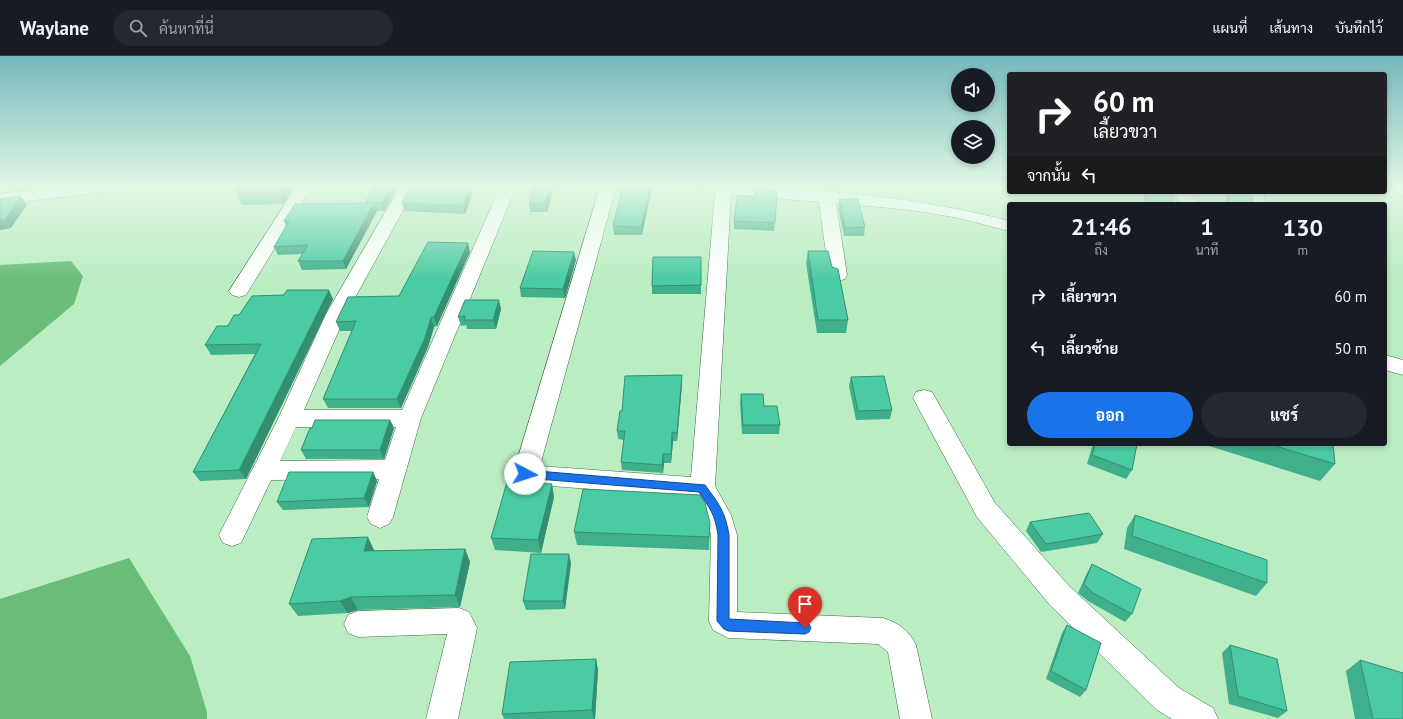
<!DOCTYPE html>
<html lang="th">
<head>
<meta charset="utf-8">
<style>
  body { margin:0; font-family:"PT Sans",Sarabun,sans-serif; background:#242831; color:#f1f3f6; height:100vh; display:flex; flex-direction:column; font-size:15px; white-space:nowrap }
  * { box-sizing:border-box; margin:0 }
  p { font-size:13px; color:#9ea1a6 }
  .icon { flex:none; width:22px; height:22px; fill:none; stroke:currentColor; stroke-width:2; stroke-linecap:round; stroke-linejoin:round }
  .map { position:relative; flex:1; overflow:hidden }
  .details { position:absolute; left:1007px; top:146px; width:380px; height:244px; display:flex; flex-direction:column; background:#171b24; border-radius:4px; box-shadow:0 2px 6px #0003 }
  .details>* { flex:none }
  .guide { position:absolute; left:1007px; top:16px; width:380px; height:122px; border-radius:4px; box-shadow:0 2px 6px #0003; background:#202124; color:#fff; overflow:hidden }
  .controls { position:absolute; left:951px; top:12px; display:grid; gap:8px }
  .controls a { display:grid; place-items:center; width:44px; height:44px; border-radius:50%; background:#171b24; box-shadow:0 2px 6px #0003; font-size:20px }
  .pin { position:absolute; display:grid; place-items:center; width:34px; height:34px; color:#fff; margin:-41px -17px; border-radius:50% 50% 50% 0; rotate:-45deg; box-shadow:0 0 4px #0007 }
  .pin .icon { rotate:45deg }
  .me { position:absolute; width:44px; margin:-22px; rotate:95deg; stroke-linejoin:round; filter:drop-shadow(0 0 3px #0008) }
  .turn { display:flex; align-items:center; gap:14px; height:84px; padding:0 20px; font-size:18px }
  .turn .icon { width:52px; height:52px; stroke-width:2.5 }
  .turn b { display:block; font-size:28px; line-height:34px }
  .then { display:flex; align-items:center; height:38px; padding:0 20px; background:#0003; gap:8px; font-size:15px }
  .eta { display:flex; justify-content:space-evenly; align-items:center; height:68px; text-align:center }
  .eta b { font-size:24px; font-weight:700; line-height:28px }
  .cta { display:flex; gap:8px; margin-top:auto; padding:8px 20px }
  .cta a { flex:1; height:46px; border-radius:24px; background:#1a73e8; color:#fff; font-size:16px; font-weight:700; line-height:46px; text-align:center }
  .cta a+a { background:#242831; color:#f1f3f6 }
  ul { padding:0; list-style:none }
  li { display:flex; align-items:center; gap:12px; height:52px; padding:0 20px }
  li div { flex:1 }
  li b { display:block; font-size:15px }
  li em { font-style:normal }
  header { display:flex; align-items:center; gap:24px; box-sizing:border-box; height:56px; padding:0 20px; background:#171b24; border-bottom:1px solid #363941 }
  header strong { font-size:19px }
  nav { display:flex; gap:22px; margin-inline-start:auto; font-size:14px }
  .search { width:280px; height:36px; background:#242831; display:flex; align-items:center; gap:10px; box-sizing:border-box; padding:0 14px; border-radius:22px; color:#9ea1a6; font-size:15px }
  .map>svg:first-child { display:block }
  .water { fill:#69bd79 }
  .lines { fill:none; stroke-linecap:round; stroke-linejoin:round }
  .minor-casing { stroke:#3d6b46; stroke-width:1 }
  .minor { fill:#fff; fill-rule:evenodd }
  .wall { fill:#40af8c }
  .shaded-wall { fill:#348e72 }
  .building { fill:#4acba3; stroke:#348e72 }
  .route { fill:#1a73e8; stroke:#114b97 }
</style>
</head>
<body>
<header>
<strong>Waylane</strong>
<div class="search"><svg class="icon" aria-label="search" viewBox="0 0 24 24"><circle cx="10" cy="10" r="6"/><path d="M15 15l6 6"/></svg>ค้นหาที่นี่</div>
<nav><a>แผนที่</a><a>เส้นทาง</a><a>บันทึกไว้</a></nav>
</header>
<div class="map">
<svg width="1403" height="663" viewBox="0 0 1403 663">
  <rect width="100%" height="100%" fill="#bbedc2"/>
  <path class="water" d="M71,205L83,220L74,248L0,310V209Z
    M129,502L190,600L207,656V663H0V543Z"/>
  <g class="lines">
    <defs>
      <path id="minor" d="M59,131H112L110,134L104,136L0,148V138Z
        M296,131H312L246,239L239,241L232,239L229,235Z
        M400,131H416L346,258L304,354H402L500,131H516L421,362L393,461L389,468L380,472L371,468L367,461L379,423L271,424L241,487L232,490L223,487L219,479L278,363L326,258ZM296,371H396L385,404L280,405Z
        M600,131H616L540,410L691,421L715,137L699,134L697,131C802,131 907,138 1009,165V175L959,162L911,154L836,147L847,219L845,223L838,225L831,223L829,219L819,146L731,138L715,430L731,459L737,479V556L883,562C898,567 909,574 916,589L932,663H900L888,596L878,588L728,582L713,574L709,565L711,479L706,459L695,441L525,428L516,425L513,418Z
        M1392,131H1403V139L1397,137Z
        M1172,136H1189L1199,148H1182Z
        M1250,136H1262L1264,139V148H1248V139Z
        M1385,299L1403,304V319L1385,314Z
        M924,334L932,336L995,447L1070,531L1179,632L1213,652L1218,663H1172L1157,654L1050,549L977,461L913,342L916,336Z
        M459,552L469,556L477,572L458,663H426L447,578L358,581L348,577L344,568L348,559L358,555Z"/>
    </defs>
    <use href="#minor" class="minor-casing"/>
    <use href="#minor" class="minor"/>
  </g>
  <path class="wall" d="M294,131L283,148L242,149L236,137Z
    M374,131H398L384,155H377L346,213L302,214L298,205L303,198L278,199L274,191L286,170L284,165L366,147Z
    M470,131L472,139L465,158L404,155L402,147Z
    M553,135L547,156H530L529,147Z
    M651,135L642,179H614L613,170Z
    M777,135L774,175L734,173V165L754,141Z
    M1144,136H1173V148H1143Z
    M1227,136H1251V140L1253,141V148H1225Z
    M839,143L865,171L864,180H844L838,152Z
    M808,195L832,211L848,264L846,277H817L806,207Z
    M470,196L437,270L434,271L428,291L401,352H328L323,343L352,275H340L336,266L399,240Z
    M701,201V238H652V230Z
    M576,204L565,242L521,241L520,232Z
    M284,239L333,243L246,423L200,425L193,416L255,298L211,299L205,289L239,259Z
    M501,253L496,273H467L466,269L461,270L458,261Z
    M851,321L892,354L890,363L856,364L849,330Z
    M682,328L677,385H673L671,407H664L663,417L622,414L621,406L624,384L618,383L617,375L622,355Z
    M741,338L764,350L780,369L779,378H742L740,347Z
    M390,364L394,372L384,403H306L301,394Z
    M1093,388H1137L1132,414L1126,423L1087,408Z
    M1203,388H1333L1335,408L1320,425Z
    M373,416L377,425L369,451L283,454L277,446Z
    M554,441L541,497L495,494L491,482Z
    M1135,459L1267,527L1256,540L1124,493L1127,472Z
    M1030,466L1103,478L1097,487L1041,496L1026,475Z
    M710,467L709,494L577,489L574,476Z
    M465,493L470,506L460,551L358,554L348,557L298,560L289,548L374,494V495Z
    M571,507L565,553L526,554L523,545Z
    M1092,508L1132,558L1125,566L1088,545L1078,537L1087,517Z
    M1067,569L1086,634L1080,641L1046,623L1062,577Z
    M1230,589L1287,655L1278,662L1229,648L1222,597Z
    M596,603L598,614L595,663H504L502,658Z
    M1360,604L1403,663H1355L1346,615Z"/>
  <path class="shaded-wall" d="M281,131H294L283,148L278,136Z
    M391,131H398L384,155L381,147Z
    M470,131L472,139L465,158L463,150Z
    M550,131H552L553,135L547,156L545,147Z
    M650,131H651V135L642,179L641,171Z
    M21,140L27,149L11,172L0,174V164Z
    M374,147L377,155L346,213L343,205Z
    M468,187L470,196L437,270L434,261Z
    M574,196L576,204L565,242L563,233Z
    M329,234L333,243L246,423L239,414Z
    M499,244L501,253L496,273L493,264Z
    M431,261L434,271L428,291L401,352L397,343Z
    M682,319V328L677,385V377Z
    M390,364L394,372L384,403L380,394Z
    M672,376L673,385L671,407V398Z
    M663,398L664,407L663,417L662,409Z
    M373,416L377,425L369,451L364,442Z
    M552,428L554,441L541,497L538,484Z
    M368,481L374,494L370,507L364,495Z
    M465,493L470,506L460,551L455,539Z
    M569,498L571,507L565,553L563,545Z
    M351,541L358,554L348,557L340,545Z
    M596,603L598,614L595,663H594L592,654Z"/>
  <path class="building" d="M240,131H281L278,136L236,137Z
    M374,131H391L381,147L366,146Z
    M410,131H470L463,150L402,147Z
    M534,131H550L545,147H529Z
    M623,131H650L641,171L613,170Z
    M755,133L777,135L775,167L734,165L737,140L754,141Z
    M1147,136H1173V148H1146Z
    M1230,136H1251V140L1253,141V148L1241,145L1242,148H1229Z
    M21,140L5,164H0V143Z
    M839,143H858L865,171L845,172Z
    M374,147L343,205H298L308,189L274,191L289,165H284L295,148Z
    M428,186L468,187L434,261H431L425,282L397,343H323L356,265L336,266L348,241L399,240Z
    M533,195L574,196L563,233L520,232Z
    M808,195H828L832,211L838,213L848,264H818Z
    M653,201H701V229L652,230Z
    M287,234H329L239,414L193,416L261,288L205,289L217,270H228L234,259H239L252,240L284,239Z
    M465,244H499L493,264H464L465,260L458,261Z
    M682,319L677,377L672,376L671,398H663L662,409L621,406L625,375H617L620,355H622L625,320Z
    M884,320L892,354L858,355L851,321Z
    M741,338H763L764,350H777L780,369H743Z
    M315,364H390L380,394H301L310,372H312Z
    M1095,388H1137L1132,414L1092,399Z
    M1269,388H1333L1335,408Z
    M289,416H373L364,442L277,446Z
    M507,426L552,428L538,484L491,482Z
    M583,433L700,439L705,447L710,467L709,481L574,476Z
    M1089,457L1103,478L1046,488L1030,466Z
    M1135,459L1267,504V527L1132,480Z
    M368,481L364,495L465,493L455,539L351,541L340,545L289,548L312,483Z
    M531,498H569L563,545H523Z
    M1092,508L1141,533L1132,558L1093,537L1084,528Z
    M1067,569L1101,587L1086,634L1051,615Z
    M1230,589L1277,603L1287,655L1238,640Z
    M596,603L592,654L502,658L510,606Z
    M1360,604L1403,617V663H1373Z"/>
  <linearGradient id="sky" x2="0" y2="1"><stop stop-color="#75b8bc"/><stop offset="0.58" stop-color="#e0f7e4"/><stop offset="1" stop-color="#e0f7e4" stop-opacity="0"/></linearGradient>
  <rect width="1403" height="224" fill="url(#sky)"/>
  <path class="route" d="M525,414L705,429C719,448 725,455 729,479V563L805,567L809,568L811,572L809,576L805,578L728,575L724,573L717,565L718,479C715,458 710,453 699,436L525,422L520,418Z"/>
</svg>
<div class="controls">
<a><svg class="icon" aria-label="sound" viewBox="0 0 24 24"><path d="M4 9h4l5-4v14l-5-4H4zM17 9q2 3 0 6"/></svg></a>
<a><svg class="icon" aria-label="layers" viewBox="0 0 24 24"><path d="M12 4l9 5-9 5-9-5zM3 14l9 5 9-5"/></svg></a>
</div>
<div class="pin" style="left:805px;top:572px;background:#d93025"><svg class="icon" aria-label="arrive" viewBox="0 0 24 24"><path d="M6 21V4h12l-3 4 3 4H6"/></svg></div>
<svg class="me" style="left:525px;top:418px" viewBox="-20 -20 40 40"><circle r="19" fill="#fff"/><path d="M0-13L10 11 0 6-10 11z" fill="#1a73e8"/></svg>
<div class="guide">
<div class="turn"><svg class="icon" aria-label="right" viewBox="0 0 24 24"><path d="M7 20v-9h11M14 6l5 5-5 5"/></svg><div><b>60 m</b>เลี้ยวขวา</div></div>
<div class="then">จากนั้น<svg class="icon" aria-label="left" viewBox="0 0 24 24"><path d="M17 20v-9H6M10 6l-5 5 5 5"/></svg></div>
</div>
<section class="details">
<div class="eta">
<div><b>21:46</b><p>ถึง</p></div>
<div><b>1</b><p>นาที</p></div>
<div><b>130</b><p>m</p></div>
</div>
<ul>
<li><svg class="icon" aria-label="right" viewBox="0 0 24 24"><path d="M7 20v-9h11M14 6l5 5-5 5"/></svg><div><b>เลี้ยวขวา</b></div><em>60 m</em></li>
<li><svg class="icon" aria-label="left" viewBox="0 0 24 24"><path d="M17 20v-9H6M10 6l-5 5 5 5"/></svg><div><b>เลี้ยวซ้าย</b></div><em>50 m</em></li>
</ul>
<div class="cta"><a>ออก</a><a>แชร์</a></div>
</section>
</div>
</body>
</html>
